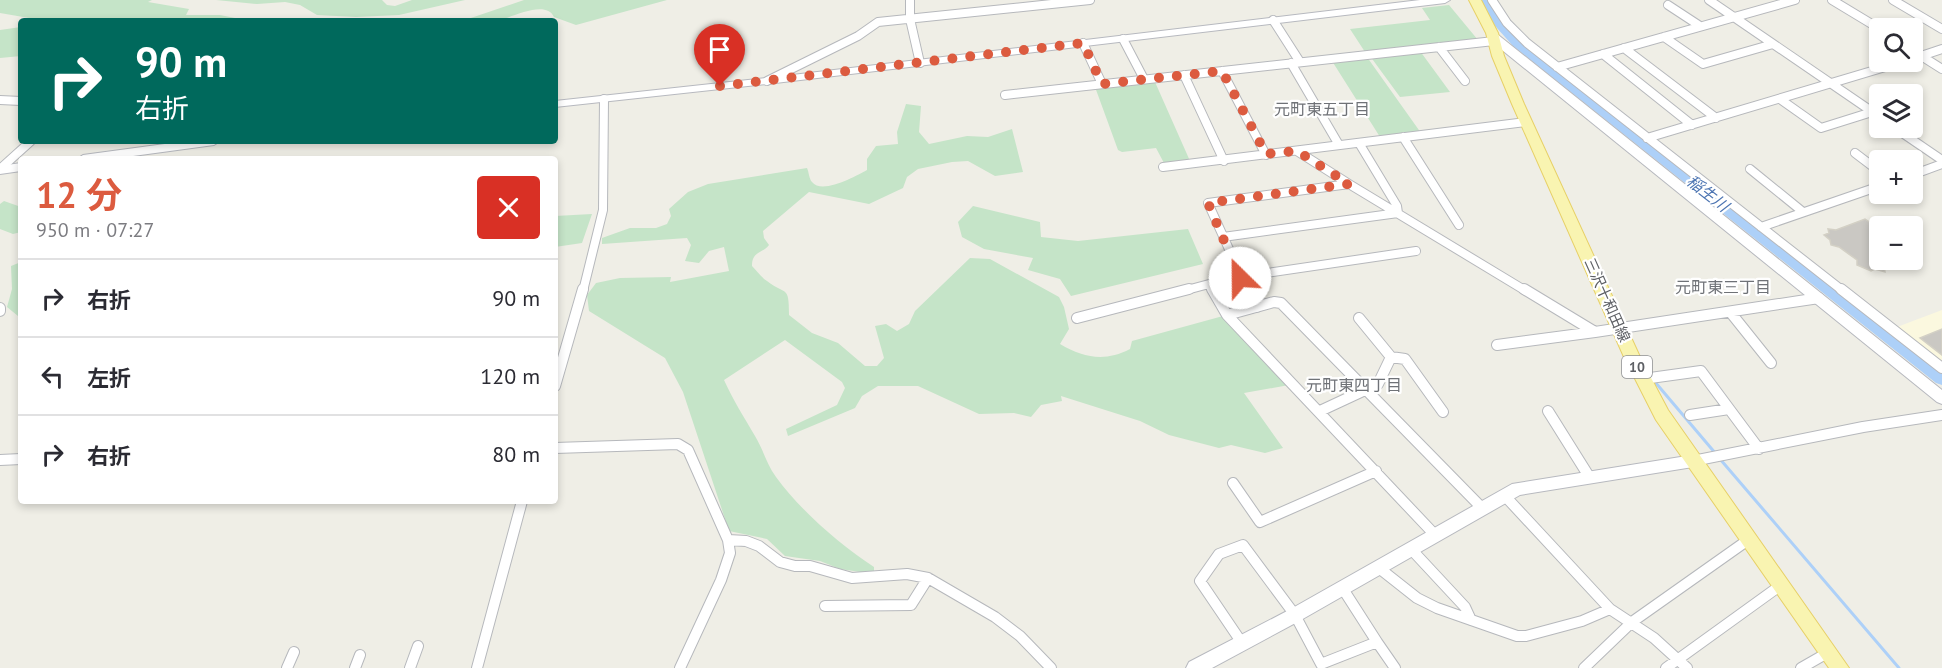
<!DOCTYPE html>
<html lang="ja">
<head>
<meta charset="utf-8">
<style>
  body { margin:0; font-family:"PT Sans","Noto Sans JP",sans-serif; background:#f7f7f7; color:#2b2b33; height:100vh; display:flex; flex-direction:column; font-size:22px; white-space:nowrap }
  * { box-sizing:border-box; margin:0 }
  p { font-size:20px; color:#7c7c81 }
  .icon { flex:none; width:33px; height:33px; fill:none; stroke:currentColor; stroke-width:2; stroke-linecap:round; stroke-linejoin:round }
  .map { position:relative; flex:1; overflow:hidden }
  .side { position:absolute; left:18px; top:156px; width:540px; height:348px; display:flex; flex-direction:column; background:#fff; border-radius:6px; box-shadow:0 3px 9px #0003 }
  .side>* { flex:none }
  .hud { position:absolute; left:18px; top:18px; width:540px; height:126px; border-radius:6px; box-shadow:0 3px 9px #0003; background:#00695c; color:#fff; overflow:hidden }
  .buttons { position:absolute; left:1869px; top:18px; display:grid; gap:12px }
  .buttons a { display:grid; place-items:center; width:54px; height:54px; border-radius:6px; background:#fff; box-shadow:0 3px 9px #0003; font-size:30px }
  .pin { position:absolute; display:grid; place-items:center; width:51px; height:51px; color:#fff; margin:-62px -26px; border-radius:50% 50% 50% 0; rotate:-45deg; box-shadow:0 0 6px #0007 }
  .pin .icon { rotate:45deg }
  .me { position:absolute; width:66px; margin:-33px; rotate:337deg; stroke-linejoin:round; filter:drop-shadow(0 0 4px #0008) }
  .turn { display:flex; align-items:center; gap:21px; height:126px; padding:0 18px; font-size:27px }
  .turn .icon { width:78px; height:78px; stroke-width:2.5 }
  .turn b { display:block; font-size:42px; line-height:51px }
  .round { display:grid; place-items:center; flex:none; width:63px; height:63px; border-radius:6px; background:#f7f7f7 }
  .head { display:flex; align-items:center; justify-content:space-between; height:102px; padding:0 18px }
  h1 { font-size:36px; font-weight:700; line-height:45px; color:#dc5b3f }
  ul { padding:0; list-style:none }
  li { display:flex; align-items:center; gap:18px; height:78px; padding:0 18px; border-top:2px solid #e1e1e2 }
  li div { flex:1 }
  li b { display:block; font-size:22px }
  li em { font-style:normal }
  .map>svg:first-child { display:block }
  .commercial { fill:#fbf8df }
  .green { fill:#c5e4c8 }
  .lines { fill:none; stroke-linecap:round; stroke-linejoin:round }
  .stream { stroke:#add0f8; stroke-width:3 }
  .river { fill:#add0f8; fill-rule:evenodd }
  .building { fill:#cac8c3; stroke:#d3d0c5; stroke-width:1.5 }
  .street-far1-casing { stroke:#b6b8bc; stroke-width:10 }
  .street-casing { stroke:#b6b8bc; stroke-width:12 }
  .secondary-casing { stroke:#b7b9bf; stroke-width:2 }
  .primary-casing { stroke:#e7d067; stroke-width:2 }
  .street-far1 { stroke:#fff; stroke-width:8 }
  .street { stroke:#fff; stroke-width:10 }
  .secondary { fill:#fff; fill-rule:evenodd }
  .primary { fill:#f9f4b1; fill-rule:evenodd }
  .route { stroke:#dc5b3f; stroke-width:10; stroke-dasharray:0 18 }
  .labels { text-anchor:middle; stroke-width:4.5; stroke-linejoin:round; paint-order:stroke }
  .shield { fill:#fff; stroke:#8e9093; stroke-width:1.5 }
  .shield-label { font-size:14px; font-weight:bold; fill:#5e6065 }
  .street-label { font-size:15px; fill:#5e6065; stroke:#fff }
  .neighbourhood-label { font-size:16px; fill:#6f7277; stroke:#fff }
  .water-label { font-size:16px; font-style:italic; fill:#4d75b2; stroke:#fff }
</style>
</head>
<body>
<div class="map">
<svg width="1942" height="668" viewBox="0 0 1942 668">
  <rect width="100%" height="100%" fill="#efeee6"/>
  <path class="commercial" d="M1942,310V362L1897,327Z"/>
  <path class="green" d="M0,0H152L148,2L189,9L186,15H220L250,21H29V18L0,13Z
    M216,0H382L387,5L395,6L412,0H465L399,15L356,17L317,15L300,5L285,2L257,4Z
    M524,0H667L576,25L554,17C546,0 515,16 500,20C489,23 474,21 462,21Z
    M1449,5L1478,40L1365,52L1350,29L1430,20L1422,8Z
    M21,27V56L0,58V30Z
    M1420,51L1450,92L1400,97L1370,56Z
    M1367,57L1421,133L1380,137L1332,61Z
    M1155,82L1190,161L1164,163L1156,148L1122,152L1118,150L1095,87Z
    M906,104L921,106L919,132L929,144L967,136L988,137L1012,129L1023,172L995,176L968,161L952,162L918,169L907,177L903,188L869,204L809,192L763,231L764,238L769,245C762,254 752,251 752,266C757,271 761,277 767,281C786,296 789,284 789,315L812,333L838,343L865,366H877L884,358L875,326L886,324L897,331L909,324L915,311L970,258L990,259L1059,297L1064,307L1069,329L1060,344C1084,358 1105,362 1130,349L1132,341L1223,316L1289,385L1244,393L1283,448L1265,453L1231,445L1219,448L1169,435L1140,421L1061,396L1062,401L1041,405L1031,417L1014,413L979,414L918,386H878L862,396L855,408L788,436L786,429L837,405L845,388L842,382L785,340L724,380C733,400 744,417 755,436C763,449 767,465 776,477C801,511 839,544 874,567V574L840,569L820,561L785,556L767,539L729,531L683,392L665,358L589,311L587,295L596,283L620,278L671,277L670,282L729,271L724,247L709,251L699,263L685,261L691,245L687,238L602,244V238L630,228H656L667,224L671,216L669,209L688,192L708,184L807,168C809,172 809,179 812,182C822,195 856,176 867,170V159L876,146L898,144L897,132Z
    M4,201L21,207V232L13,234L0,229V204Z
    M973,206L1040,222L1041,237L1078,241L1188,229L1203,264L1071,296L1060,279L1028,270L1033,258L984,249L962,237L958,222Z
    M592,214L582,243L555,247V216Z
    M21,262V316H18L7,307L12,289L11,266Z"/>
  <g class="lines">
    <path class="stream" d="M1655,382L1716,454
      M1720,459L1899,668"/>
    <path class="river" d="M1476,0H1488L1523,40L1942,368V385L1936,383L1513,46L1488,18Z"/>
  </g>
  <path class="building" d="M1865,219L1880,229V260H1897L1884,265L1885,272L1875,269L1871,271L1857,265V260L1839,247L1831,245L1830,240L1824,235L1829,233L1828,229L1836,230Z
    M1942,329V355L1920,338Z"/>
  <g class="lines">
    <defs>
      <path id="street-far1" d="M910,0V19L920,63
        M1492,0L1507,23L1527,43L1843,291
        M1709,0L1880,117
        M1832,0L1880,29
        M1893,0L1942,29
        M1668,5L1700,26
        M1273,20L1300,62
        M1664,37L1703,64L1773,44
        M1123,39L1144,79
        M1083,43L1102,84
        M1439,47L1465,81
        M1624,48L1716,118
        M1912,50L1942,69
        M1603,54L1692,125
        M1912,59L1942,49
        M1291,63L1339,145
        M1557,67L1795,0
        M1222,71L1266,155
        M1184,75L1224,161
        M767,81L858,36L878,22L1090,0
        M1005,95L1494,41
        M1780,99L1821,128L1872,112
        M0,100L21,101
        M1895,128L1942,160
        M1403,137L1459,225
        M1647,138L1902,62
        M1855,153L1880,172
        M1163,167L1526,122
        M0,169L31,141
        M1750,169L1803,212
        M1912,175L1942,164
        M1349,184L1526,291
        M1761,227L1880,186
        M1223,237L1398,213L1397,206L1359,143
        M1240,277L1416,251
        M583,291L603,210L604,99
        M1183,291L1209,284L1213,291
        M1248,291L1208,203L1349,184L1297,151"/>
      <path id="street" d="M1212,289L1227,315
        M1247,289L1257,307
        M1524,289L1595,332L1819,298
        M1841,289L1942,368
        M0,308V311
        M1731,313L1771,363
        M1077,318L1189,289
        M1359,318L1391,357
        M1497,345L1595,332
        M1643,379L1701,371L1759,449
        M555,386L583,289
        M1320,411L1378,384L1391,357L1405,359L1443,412
        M1548,411L1590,478
        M1690,415L1729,409
        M555,448L678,444L688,450L728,540L730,553L721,580L680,668
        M0,460L21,459
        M1693,461L1863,427L1942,415
        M1233,483L1260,522L1376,471
        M1505,496L1610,609L1654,638L1687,668
        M1436,536L1227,315L1274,302L1281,303L1483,509
        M728,540L746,541L759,546L780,562L795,566H810L852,578L907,574L928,578L995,617L1020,636L1051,668
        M1411,549L1465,607L1471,620
        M1379,568L1417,598L1437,608L1517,636H1526L1582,621L1610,609
        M825,606L911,605L928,578
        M1377,642L1395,668
        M1242,643L1200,581L1219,554L1243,545L1295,615L1321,664L1377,642L1343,589
        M287,668L294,652
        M355,668L360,655
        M410,668L418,646
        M477,668L522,501
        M1584,668L1632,622L1748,540
        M1666,668L1781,585
        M1801,668L1829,652"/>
      <path id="secondary" d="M1420,0H1450L1445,3L767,84L555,107V101L767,78Z
        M1492,30L1942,390V404L1937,402L1502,50L1487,33Z
        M187,141H220L214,145L111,159H77L83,155Z
        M21,163V171L0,174V166Z
        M1693,455L1698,457L1700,461L1698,465L1693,467L1520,495L1301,620L1212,668H1186L1189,662L1289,610L1512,484Z"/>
      <path id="primary" d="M1469,0H1481L1498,33L1504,56L1524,104L1640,357L1668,410L1849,668H1829L1656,420L1624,357L1512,104L1492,56L1486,33Z"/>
    </defs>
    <use href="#street-far1" class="street-far1-casing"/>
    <use href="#street" class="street-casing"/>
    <use href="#secondary" class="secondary-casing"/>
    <use href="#primary" class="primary-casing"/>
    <use href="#street-far1" class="street-far1"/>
    <use href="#street" class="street"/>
    <use href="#secondary" class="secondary"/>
    <use href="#primary" class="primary"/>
  </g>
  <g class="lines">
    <path class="route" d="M720,86L1083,43L1102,84L1222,71L1266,154L1297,151L1349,184L1208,203L1240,278"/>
  </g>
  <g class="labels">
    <rect class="shield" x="1622" y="356" width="30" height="22" rx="4.5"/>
    <g class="shield-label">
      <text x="1637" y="372">10</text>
    </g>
    <g class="street-label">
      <text transform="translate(1607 300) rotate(66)" y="5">三沢十和田線</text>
    </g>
    <g class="neighbourhood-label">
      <text x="1322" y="115">元町東五丁目</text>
      <text x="1723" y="293">元町東三丁目</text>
      <text x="1354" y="391">元町東四丁目</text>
    </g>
    <g class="water-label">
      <text transform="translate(1708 193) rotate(38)" y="6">稲生川</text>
    </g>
  </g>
</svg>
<div class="buttons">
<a><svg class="icon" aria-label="search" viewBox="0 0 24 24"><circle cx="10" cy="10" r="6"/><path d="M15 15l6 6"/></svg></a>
<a><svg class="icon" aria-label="layers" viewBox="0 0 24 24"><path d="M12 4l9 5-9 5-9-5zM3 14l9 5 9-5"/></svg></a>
<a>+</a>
<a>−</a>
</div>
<div class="pin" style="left:720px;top:86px;background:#d93025"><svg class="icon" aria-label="arrive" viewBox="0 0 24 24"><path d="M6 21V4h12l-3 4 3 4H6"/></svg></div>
<svg class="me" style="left:1240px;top:278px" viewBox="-20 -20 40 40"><circle r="19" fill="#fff"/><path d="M0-13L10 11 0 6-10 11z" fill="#dc5b3f"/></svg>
<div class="hud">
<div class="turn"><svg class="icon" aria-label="right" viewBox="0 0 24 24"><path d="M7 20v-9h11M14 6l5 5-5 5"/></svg><div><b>90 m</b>右折</div></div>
</div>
<section class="side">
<div class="head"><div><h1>12 分</h1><p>950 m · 07:27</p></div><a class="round" style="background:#d93025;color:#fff"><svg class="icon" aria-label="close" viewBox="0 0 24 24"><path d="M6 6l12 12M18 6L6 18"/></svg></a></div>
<ul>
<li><svg class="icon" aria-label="right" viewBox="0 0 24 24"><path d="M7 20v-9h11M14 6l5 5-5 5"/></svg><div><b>右折</b></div><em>90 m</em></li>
<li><svg class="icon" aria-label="left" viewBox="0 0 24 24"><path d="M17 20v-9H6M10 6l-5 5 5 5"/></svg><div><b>左折</b></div><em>120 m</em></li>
<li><svg class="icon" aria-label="right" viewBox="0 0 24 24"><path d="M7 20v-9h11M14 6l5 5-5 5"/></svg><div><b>右折</b></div><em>80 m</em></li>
</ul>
</section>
</div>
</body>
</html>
